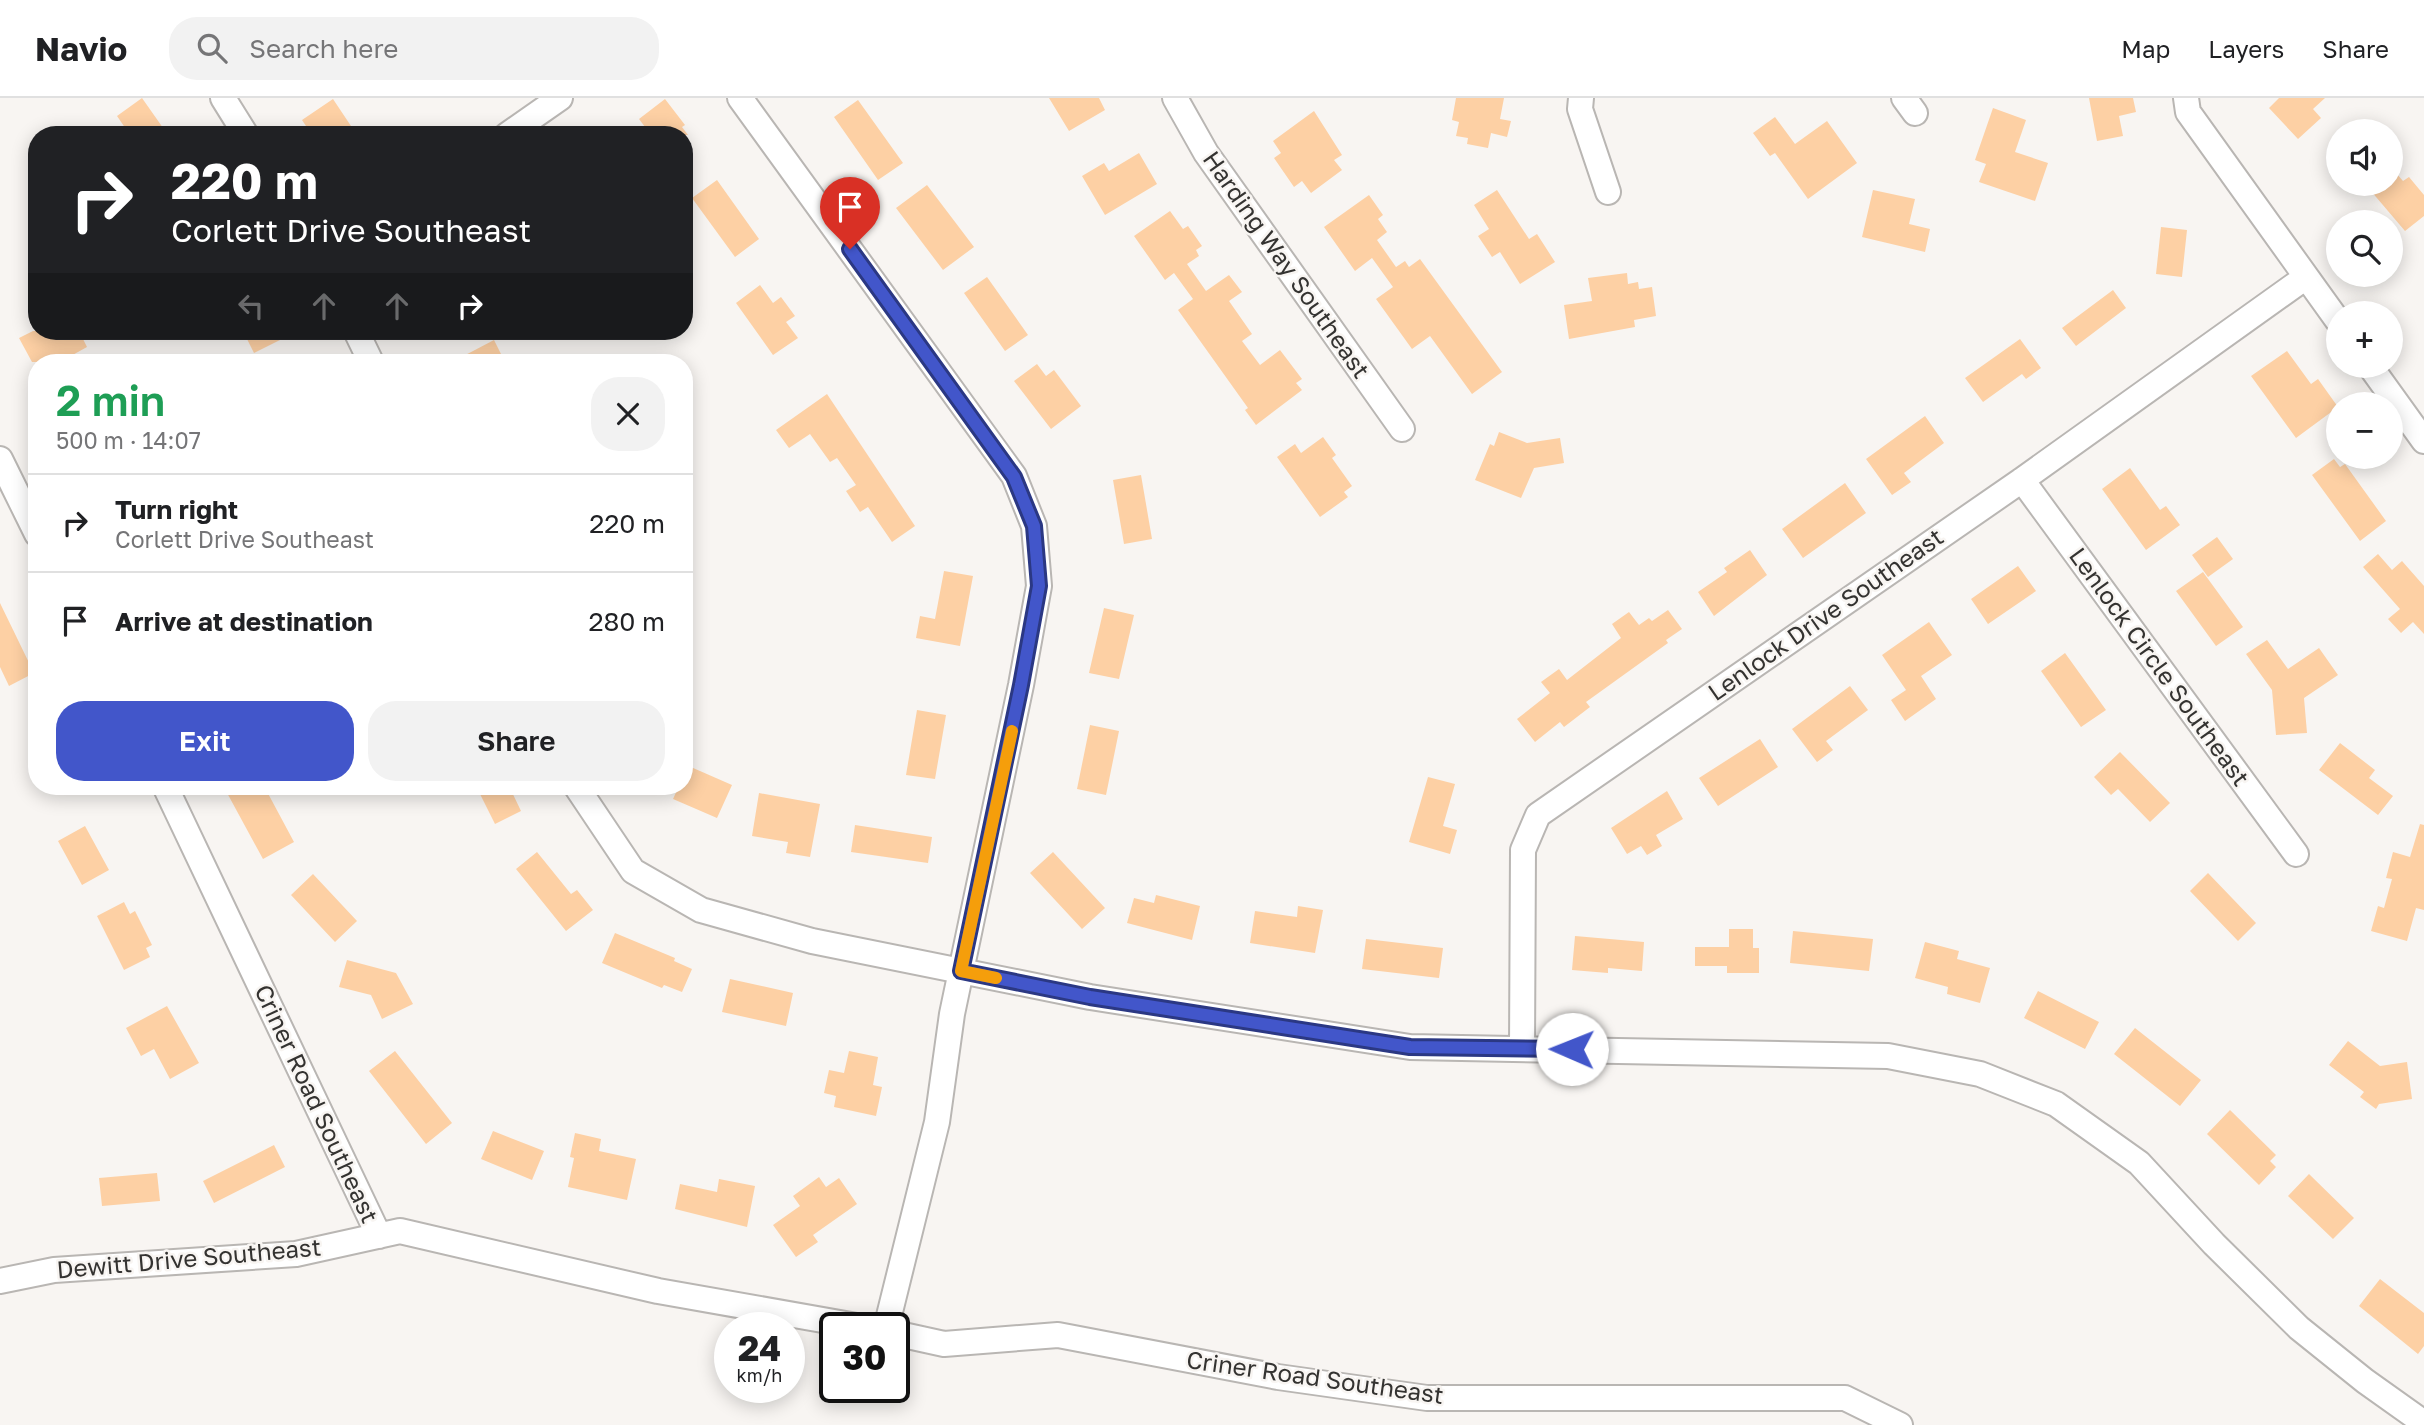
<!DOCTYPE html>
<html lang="en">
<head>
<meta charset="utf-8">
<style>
  body { margin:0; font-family:"Golos Text",sans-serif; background:#f2f2f2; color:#202124; height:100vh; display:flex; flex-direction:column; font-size:26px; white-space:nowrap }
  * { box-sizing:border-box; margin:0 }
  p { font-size:23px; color:#757577 }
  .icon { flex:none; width:38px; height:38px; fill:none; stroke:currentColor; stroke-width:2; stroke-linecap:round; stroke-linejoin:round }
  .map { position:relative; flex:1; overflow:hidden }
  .drawer { position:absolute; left:28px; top:256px; width:665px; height:441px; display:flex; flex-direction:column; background:#fff; border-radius:28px; box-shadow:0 4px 18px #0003 }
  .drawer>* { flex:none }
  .banner { position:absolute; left:28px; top:28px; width:665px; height:214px; border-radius:28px; box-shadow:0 4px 18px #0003; background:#202124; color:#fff; overflow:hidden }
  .tools { position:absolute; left:2326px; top:21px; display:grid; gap:14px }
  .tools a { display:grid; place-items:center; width:77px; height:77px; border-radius:50%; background:#fff; box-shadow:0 4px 18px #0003; font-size:35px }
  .speed { position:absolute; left:714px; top:1214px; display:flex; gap:14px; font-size:35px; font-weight:700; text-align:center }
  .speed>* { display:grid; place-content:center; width:91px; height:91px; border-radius:50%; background:#fff; box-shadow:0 4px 18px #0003; line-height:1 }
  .speed small { font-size:18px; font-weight:400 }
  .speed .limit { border:4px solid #111; border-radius:10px; background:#fff; color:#111 }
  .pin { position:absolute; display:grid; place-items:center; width:60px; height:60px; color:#fff; margin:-72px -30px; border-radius:50% 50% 50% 0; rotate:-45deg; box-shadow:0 0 7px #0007 }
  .pin .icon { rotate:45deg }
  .me { position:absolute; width:77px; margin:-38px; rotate:271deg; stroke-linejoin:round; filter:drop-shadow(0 0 5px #0008) }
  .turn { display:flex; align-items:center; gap:24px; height:147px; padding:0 28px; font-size:32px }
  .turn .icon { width:91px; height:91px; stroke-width:2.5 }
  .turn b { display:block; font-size:49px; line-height:60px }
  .lanes { display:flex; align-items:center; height:66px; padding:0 28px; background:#0003; justify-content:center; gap:35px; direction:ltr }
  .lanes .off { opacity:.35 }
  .round { display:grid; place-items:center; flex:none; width:74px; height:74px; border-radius:28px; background:#f2f2f2 }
  .head { display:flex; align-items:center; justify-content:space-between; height:119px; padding:0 28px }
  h1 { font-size:42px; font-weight:600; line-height:52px; color:#1e9e55 }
  .primary-button { display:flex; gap:14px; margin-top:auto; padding:14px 28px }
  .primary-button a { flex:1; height:80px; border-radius:28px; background:#4256ca; color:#fff; font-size:28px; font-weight:600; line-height:80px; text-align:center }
  .primary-button a+a { background:#f2f2f2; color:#202124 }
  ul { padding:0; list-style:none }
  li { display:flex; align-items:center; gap:21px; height:98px; padding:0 28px; border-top:2px solid #e0e0e0 }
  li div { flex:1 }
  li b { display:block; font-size:26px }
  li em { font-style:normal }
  header { display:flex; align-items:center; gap:42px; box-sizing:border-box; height:98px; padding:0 35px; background:#fff; border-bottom:2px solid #e0e0e0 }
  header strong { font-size:33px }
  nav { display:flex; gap:38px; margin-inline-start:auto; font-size:24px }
  .search { width:490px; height:63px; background:#f2f2f2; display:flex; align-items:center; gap:18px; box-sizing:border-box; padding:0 24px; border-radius:28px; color:#757577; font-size:26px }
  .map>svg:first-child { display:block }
  .building { fill:#fdd0a4 }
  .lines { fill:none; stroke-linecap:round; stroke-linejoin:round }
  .minor-casing { stroke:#b9b6b3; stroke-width:28 }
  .minor { stroke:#fff; stroke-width:24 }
  .route-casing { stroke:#2b3883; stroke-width:18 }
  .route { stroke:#4256ca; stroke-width:12 }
  .slow { stroke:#f59e0b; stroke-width:12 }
  .labels { text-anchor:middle; stroke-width:5; stroke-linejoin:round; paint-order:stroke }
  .street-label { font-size:24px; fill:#343331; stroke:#f8f5f2 }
</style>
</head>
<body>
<header>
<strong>Navio</strong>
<div class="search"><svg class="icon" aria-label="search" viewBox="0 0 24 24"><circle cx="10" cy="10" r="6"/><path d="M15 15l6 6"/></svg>Search here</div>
<nav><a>Map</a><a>Layers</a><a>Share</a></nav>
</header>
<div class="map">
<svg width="2424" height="1327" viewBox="0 0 2424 1327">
  <rect width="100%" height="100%" fill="#f8f5f2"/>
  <path class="building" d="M142,0L168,37H130L117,18Z
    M1049,0H1099L1105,12L1069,33Z
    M1456,0H1504L1500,21L1511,23L1507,39L1491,35L1488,50L1467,46L1468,40L1456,38L1459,24L1452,22Z
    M2089,0H2133L2136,14L2119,18L2123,38L2097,43Z
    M2279,0H2325L2313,11L2321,20L2298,41L2269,10Z
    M333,1L357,37H312L302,22Z
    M665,1L685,27L682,29L688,37H651L639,21Z
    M858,2L903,65L878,82L834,19Z
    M1993,10L2026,22L2015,54L2048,65L2035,103L1979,84L1986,66L1975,62Z
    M1314,13L1342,57L1334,62L1342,72L1311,95L1302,83L1294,89L1274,60L1281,55L1273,43Z
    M1775,19L1795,46L1827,23L1857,65L1808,101L1775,55L1770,58L1753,35Z
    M1139,55L1157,86L1105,117L1082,78L1104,65L1109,73Z
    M2390,68L2403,83L2409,79L2424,97V118L2405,133L2365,86H2390Z
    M717,82L759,141L735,159L692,100Z
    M927,87L974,149L943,172L896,110Z
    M1497,92L1529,141L1537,136L1555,164L1520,186L1500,154L1492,159L1478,138L1489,131L1474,107Z
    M1873,92L1915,101L1909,126L1930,131L1925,154L1862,139Z
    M1369,97L1383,117L1378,121L1387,134L1377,142L1396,169L1405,163L1409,169L1420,161L1502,274L1472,296L1430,238L1412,251L1376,201L1393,189L1372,160L1355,173L1324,129Z
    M1170,113L1183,131L1188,128L1202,148L1196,152L1199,158L1187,166L1206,193L1229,177L1242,194L1229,203L1252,236L1242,243L1260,267L1280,252L1302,281L1296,285L1302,292L1256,327L1245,312L1248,310L1178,212L1193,201L1174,175L1165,182L1134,138Z
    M2161,129L2187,132L2182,179L2156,176Z
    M1627,175L1628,186L1638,184L1639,191L1652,189L1656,218L1634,222L1635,229L1569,241L1564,207L1592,203L1588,180Z
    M987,179L1028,237L1005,253L964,195Z
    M760,187L773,205L781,199L795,218L786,224L798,240L773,257L736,205Z
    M2113,192L2126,210L2076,248L2062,230Z
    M33,233H79L87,249L69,259L71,264H32L19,240Z
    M243,233H298L254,255Z
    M2020,241L2041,270L2026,281L2022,276L1983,304L1965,280Z
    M494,242L505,264H452Z
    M2287,253L2311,286L2318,281L2338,309L2296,340L2251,278Z
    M1037,266L1046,278L1054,272L1081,308L1051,331L1014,283Z
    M827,296L915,428L892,444L868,409L860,414L846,393L856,387L837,360L830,364L810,336L789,350L776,332Z
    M1925,318L1944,345L1904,375L1911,384L1892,397L1866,361Z
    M1499,334L1527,345L1560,340L1564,365L1534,370L1521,400L1475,382L1490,346L1494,348Z
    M1323,339L1336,357L1332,360L1352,388L1344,394L1348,399L1320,419L1277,359L1295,346L1301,355Z
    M2334,361L2340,369L2345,366L2386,423L2360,443L2312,377Z
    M2130,370L2160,412L2166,408L2180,427L2146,452L2102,391Z
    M1141,377L1152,441L1124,446L1113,382Z
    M1845,385L1866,415L1803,460L1782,431Z
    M2217,439L2233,461L2208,479L2192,457Z
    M1750,452L1767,477L1714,518L1698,494L1727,474L1724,470Z
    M2378,456L2392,472L2402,463L2424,488V536L2413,524L2401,535L2388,521L2400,511L2363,469Z
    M2018,468L2036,493L1988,526L1971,501Z
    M944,473L973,478L960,548L916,540L920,518L935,521Z
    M2203,474L2243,529L2216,548L2176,493Z
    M0,505L34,575L9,588L0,569Z
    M1104,510L1134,517L1119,581L1089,575Z
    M1668,512L1682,531L1666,542L1668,545L1586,604L1590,609L1564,629L1560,624L1535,644L1517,621L1550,595L1541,584L1559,571L1567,582L1621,540L1612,526L1629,514L1639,527L1649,520L1652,523Z
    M1929,524L1952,557L1921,578L1936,601L1905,623L1891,602L1906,592L1882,557Z
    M2267,542L2288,571L2319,550L2338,577L2304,600L2307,635L2276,637L2272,592L2246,556Z
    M2065,555L2106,612L2081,629L2041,573Z
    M1850,588L1868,612L1826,643L1833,652L1817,664L1792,631Z
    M917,612L946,617L935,681L906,677Z
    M1090,627L1119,633L1106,697L1077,691Z
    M1760,641L1778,669L1718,708L1699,680Z
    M2340,645L2375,672L2369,680L2393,698L2378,717L2319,672Z
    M2120,654L2170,705L2150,724L2118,691L2111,697L2094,679Z
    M684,666L732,687L717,720L673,701L679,688H684Z
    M1428,679L1455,686L1443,728L1457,732L1450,756L1409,744Z
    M236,688H264L294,744L263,761L226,693Z
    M476,688H509L521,713L495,726Z
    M1667,693L1683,721L1656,737L1662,748L1647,757L1641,748L1627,756L1611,730Z
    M759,695L820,706L810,759L786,755L788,744L752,738Z
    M2420,726L2424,727V812L2416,810L2407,843L2371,833L2378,808L2384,810L2392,781L2386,780L2393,754L2410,759Z
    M855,727L932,739L928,765L851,754Z
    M85,728L109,772L82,787L58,743Z
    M537,754L571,796L577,792L593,812L566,833L516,771Z
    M1053,754L1105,810L1082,831L1030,775Z
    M2208,775L2256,825L2238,843L2190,793Z
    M313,776L357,823L335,844L291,797Z
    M1156,797L1200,808L1192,842L1127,825L1134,800L1154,805Z
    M124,804L130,816L135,813L152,847L146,850L150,859L124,872L97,818Z
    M1298,808L1323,812L1315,855L1250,845L1255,813L1297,819Z
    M1729,831H1753V850H1759V875H1727V868H1695V849H1729Z
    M1793,833L1873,841L1869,873L1790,865Z
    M615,835L675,860L674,863L692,871L682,894L664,887L662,890L602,865Z
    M1575,838L1644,844L1642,873L1608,870V875L1572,872Z
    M1366,841L1443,850L1439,880L1362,871Z
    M1925,844L1959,853L1957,861L1990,870L1980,905L1947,896L1948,889L1915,880Z
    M347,862L396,875L413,906L382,921L371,897L339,889Z
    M730,881L793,895L786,928L722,914Z
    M2038,893L2099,924L2085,951L2024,920Z
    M167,908L199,965L170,981L154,951L141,958L126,930Z
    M2135,930L2201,982L2180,1008L2114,956Z
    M2348,943L2380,968L2407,964L2412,1001L2379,1006L2376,1011L2360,999L2364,994L2329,967Z
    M395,953L452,1025L426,1046L369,973Z
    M849,953L878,959L873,987L882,989L876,1018L834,1009L836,998L824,995L829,972L844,975Z
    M2230,1012L2276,1057L2270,1063L2276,1069L2259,1087L2207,1036Z
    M493,1033L544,1053L532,1082L481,1061Z
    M575,1035L601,1041L599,1053L636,1061L627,1102L568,1089L574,1060L570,1059Z
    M274,1047L285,1069L214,1105L203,1083Z
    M157,1075L160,1103L102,1108L99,1080Z
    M2309,1076L2354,1120L2333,1141L2288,1098Z
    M819,1079L826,1089L839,1080L857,1106L813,1137L818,1144L796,1159L773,1127L800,1108L793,1098Z
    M719,1081L755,1088L747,1129L675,1111L680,1086L717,1094Z
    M2380,1181L2424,1215V1248L2418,1256L2359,1208Z"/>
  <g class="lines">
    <defs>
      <path id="minor" d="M223,0L246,37
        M740,0L1014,378L1034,428L1039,488L1021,587L952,916L937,1024L886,1230
        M1175,0L1206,55L1402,331
        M1581,0L1580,11L1608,94
        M1904,0L1915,15
        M2186,0L2188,14L2338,223
        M507,37L560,0
        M356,233L371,264
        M2370,268L2424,343
        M0,361L37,436
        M2022,382L2296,756
        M165,688L379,1138
        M576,688L633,773L701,812L812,843L1090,899L1410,949L1888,958L1980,976L2056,1006L2139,1065L2214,1146L2299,1230L2365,1283L2424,1325
        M1522,951L1523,752L1538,717L2022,382L2306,179
        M0,1183L54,1172L296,1156L400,1133L658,1193L868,1230
        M894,1235L944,1246L1058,1237L1278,1279L1427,1300H1845L1900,1327"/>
    </defs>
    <use href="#minor" class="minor-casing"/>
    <use href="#minor" class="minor"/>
  </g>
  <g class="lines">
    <defs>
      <path id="route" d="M850,151L1014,379L1034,428L1039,488L1021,587L961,873L1090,899L1410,949L1572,951"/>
    </defs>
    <use href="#route" class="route-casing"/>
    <use href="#route" class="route"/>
    <path class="slow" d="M996,880L961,873L1012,633"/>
  </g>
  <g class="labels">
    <g class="street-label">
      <text transform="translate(1286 167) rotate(55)" y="8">Harding Way Southeast</text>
      <text transform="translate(1826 517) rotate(-35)" y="8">Lenlock Drive Southeast</text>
      <text transform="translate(2159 569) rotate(54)" y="8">Lenlock Circle Southeast</text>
      <text transform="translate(316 1006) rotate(65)" y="8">Criner Road Southeast</text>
      <text transform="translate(189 1161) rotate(-5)" y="8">Dewitt Drive Southeast</text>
      <text transform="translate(1315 1280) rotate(8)" y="8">Criner Road Southeast</text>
    </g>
  </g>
</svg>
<div class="tools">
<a><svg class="icon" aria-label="sound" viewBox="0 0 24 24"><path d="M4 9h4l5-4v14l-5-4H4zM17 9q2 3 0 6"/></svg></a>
<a><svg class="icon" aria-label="search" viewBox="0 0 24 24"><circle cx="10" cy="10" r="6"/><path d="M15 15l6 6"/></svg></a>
<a>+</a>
<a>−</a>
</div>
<div class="speed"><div>24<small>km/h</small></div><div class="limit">30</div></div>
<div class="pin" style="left:850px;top:151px;background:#d93025"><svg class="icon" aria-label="arrive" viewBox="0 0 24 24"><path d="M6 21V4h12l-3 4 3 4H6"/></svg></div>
<svg class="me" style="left:1572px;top:951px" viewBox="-20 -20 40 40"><circle r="19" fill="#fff"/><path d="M0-13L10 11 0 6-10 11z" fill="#4256ca"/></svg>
<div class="banner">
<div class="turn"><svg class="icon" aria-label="right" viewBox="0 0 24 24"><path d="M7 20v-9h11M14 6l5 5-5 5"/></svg><div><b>220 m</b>Corlett Drive Southeast</div></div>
<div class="lanes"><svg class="icon off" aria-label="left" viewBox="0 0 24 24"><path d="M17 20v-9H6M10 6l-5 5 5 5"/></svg><svg class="icon off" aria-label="ahead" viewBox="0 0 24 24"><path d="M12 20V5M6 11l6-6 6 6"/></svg><svg class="icon off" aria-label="ahead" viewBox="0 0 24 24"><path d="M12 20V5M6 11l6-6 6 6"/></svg><svg class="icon" aria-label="right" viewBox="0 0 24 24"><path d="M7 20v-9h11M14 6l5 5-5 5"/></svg></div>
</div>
<section class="drawer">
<div class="head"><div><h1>2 min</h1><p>500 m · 14:07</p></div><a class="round"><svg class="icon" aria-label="close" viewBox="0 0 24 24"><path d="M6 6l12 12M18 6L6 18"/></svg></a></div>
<ul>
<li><svg class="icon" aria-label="right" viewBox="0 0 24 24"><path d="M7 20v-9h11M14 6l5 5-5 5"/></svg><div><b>Turn right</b><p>Corlett Drive Southeast</p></div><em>220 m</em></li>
<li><svg class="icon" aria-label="arrive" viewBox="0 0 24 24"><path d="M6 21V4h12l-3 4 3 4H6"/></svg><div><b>Arrive at destination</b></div><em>280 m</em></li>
</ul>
<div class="primary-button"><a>Exit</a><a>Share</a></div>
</section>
</div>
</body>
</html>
